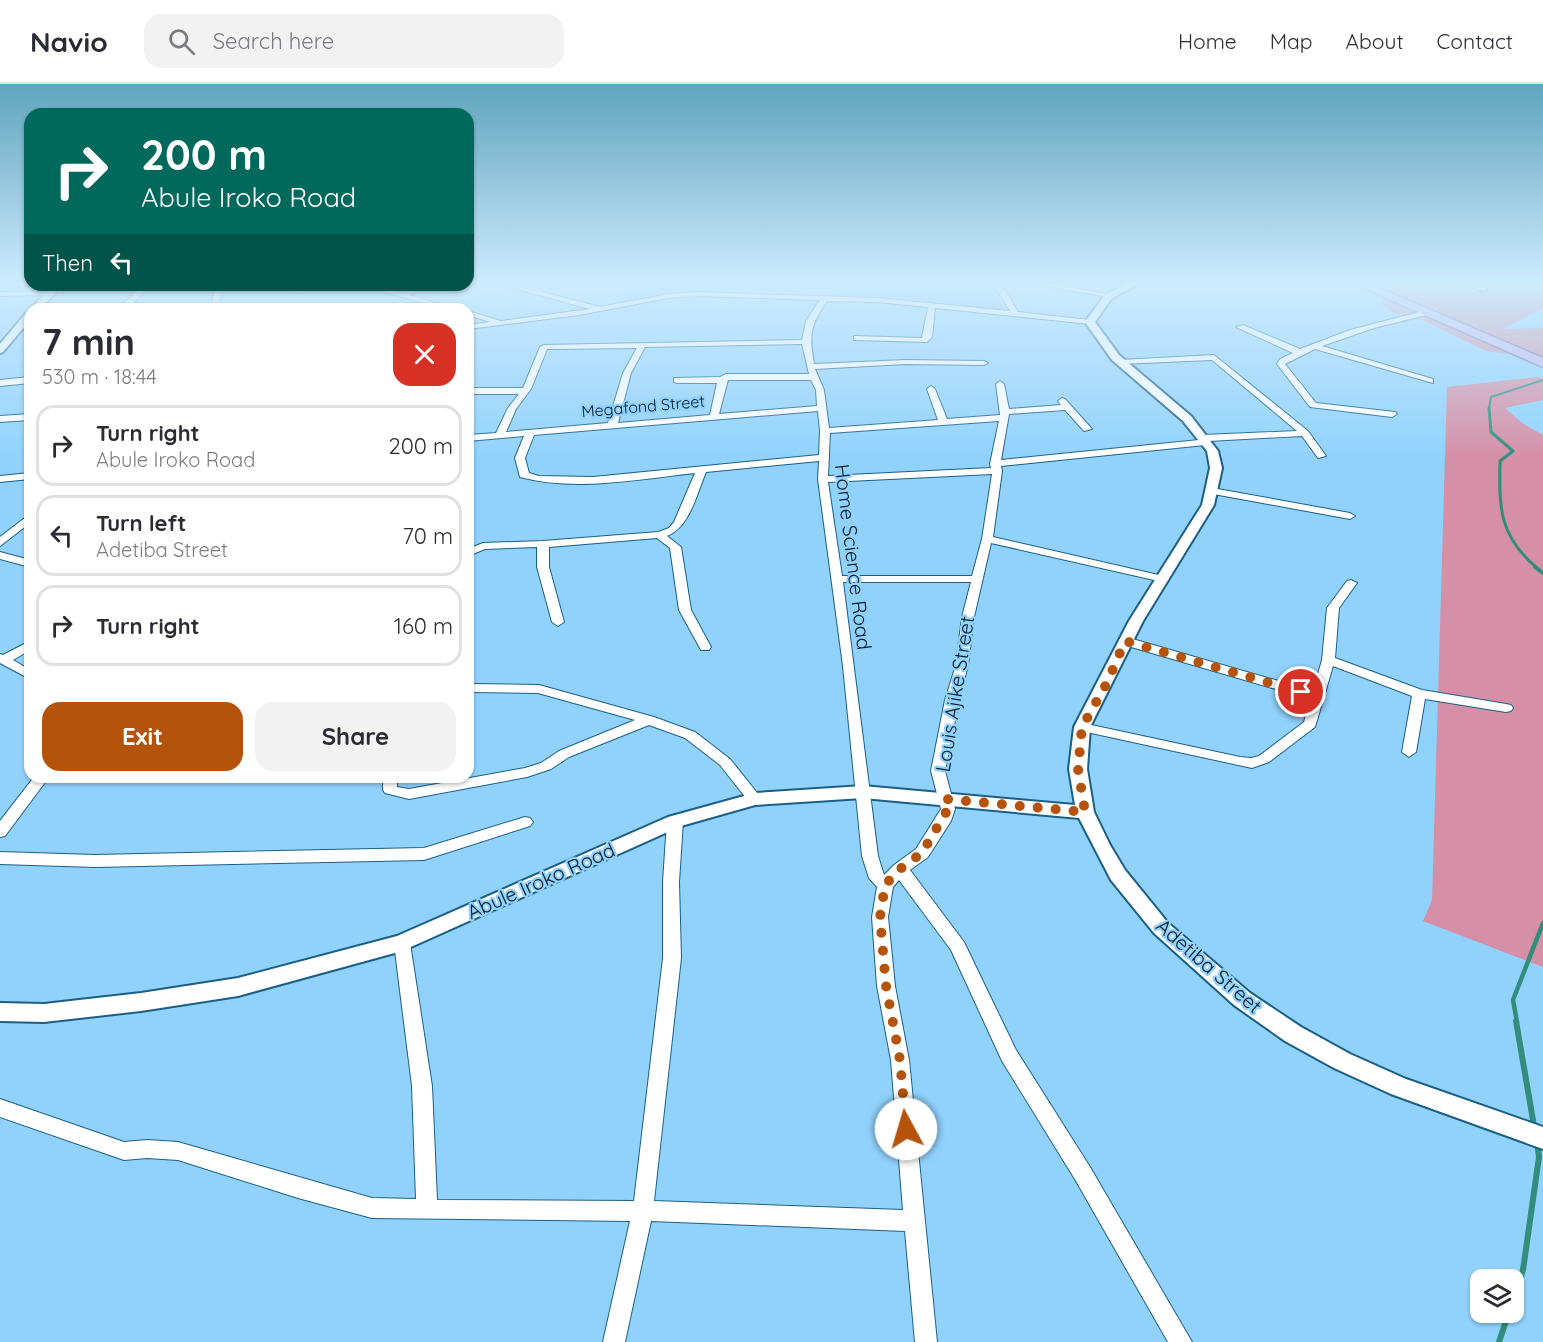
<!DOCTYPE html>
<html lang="en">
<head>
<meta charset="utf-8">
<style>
  body { margin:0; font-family:Quicksand,sans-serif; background:#f2f2f3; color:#2b2b33; height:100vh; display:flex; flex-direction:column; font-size:22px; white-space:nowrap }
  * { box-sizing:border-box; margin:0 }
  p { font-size:20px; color:#7c7c81 }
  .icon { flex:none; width:33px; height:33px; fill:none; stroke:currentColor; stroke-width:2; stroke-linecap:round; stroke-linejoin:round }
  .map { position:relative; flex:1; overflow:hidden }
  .drawer { position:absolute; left:24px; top:219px; width:450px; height:480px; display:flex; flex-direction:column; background:#fff; border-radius:18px; box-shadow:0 2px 4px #0004 }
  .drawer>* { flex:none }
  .guide { position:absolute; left:24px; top:24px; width:450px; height:183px; border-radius:18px; box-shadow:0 2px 4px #0004; background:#00695c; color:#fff; overflow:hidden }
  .tools { position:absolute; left:1470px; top:1185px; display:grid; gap:12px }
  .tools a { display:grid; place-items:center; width:54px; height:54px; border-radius:12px; background:#fff; box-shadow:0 2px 4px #0004; font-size:30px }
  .pin { position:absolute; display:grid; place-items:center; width:51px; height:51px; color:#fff; margin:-26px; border:3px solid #fff; border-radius:50%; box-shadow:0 2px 6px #0007 }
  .me { position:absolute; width:66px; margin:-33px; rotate:354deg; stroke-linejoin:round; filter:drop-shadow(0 0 4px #0008) }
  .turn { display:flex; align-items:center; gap:21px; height:126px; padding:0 18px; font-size:27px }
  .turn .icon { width:78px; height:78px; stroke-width:2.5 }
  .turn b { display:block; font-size:42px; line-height:51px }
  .then { display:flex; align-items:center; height:57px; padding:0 18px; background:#0003; gap:12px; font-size:22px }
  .round { display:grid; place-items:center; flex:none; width:63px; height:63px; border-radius:18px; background:#f2f2f3 }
  .headline { display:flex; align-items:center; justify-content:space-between; height:102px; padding:0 18px }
  h1 { font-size:36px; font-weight:800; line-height:45px }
  .primary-button { display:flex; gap:12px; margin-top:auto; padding:12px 18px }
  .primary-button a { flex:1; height:69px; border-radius:18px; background:#b45309; color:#fff; font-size:24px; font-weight:800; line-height:69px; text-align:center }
  .primary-button a+a { background:#f2f2f3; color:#2b2b33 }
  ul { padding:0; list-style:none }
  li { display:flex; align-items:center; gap:18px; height:81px; margin:0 12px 9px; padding:0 6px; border:3px solid #e1e1e2; border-radius:18px }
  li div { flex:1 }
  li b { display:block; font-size:22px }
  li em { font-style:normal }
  header { display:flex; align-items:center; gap:36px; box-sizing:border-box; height:84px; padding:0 30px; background:#fff; border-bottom:2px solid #e1e1e2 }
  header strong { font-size:28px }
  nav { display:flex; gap:33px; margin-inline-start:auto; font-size:21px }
  .search { width:420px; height:54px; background:#f2f2f3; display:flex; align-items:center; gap:15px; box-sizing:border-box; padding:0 21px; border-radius:18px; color:#7c7c81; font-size:22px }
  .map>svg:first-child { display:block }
  .built { fill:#7dc6f5 }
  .green { fill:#d58fa6 }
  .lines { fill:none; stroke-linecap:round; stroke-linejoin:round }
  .stream-far4 { stroke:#318d7c; stroke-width:2 }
  .stream-far3 { stroke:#318d7c; stroke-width:3 }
  .stream-far2 { stroke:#318d7c; stroke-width:4 }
  .stream-far1 { stroke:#318d7c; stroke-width:4.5 }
  .stream { stroke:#318d7c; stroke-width:6 }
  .minor-casing { stroke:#1b5f85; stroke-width:2 }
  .tertiary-casing { stroke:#1b5f85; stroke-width:4 }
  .trunk-casing { stroke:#7773a3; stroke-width:3 }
  .minor { fill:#fff; fill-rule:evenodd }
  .tertiary { fill:#fff; fill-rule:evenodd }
  .trunk { fill:#c6b6ea; fill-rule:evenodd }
  .route { stroke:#b45309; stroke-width:10; stroke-dasharray:0 18 }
  .labels { text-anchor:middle; stroke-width:4.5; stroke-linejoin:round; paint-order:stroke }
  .far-street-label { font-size:16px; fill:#011a29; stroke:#91d2fd }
  .street-label { font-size:20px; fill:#011a29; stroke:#91d2fd }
</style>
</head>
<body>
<header>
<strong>Navio</strong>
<div class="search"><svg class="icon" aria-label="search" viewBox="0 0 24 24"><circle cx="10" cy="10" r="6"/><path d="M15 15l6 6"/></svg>Search here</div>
<nav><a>Home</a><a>Map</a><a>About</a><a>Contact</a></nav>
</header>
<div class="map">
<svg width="1543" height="1258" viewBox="0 0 1543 1258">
  <rect width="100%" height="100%" fill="#91d2fd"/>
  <path class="built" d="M625,199H993L1004,226L905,216L702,208L646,213L621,219Z"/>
  <path class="green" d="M1396,199H1543V224L1503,245L1543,244V275L1486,267L1422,236L1393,229L1381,219L1384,208Z
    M1537,293L1543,295V316L1505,324L1522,339L1543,351V883L1423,837L1432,816L1447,303Z"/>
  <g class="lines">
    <path class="stream-far4" d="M1489,325L1491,313L1543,296"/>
    <path class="stream-far3" d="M1489,324L1491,348L1513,367L1500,377C1499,424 1499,452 1537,484"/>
    <path class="stream-far2" d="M1535,483L1543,489"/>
    <path class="stream-far1" d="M1517,938L1513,916L1543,839"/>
    <path class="stream" d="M1516,937L1534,1042
      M1514,1214L1523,1186L1539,1073L1537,1058
      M1499,1258L1509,1228"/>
    <defs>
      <path id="minor" d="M495,199C508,199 520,205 533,206C542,206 550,199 560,199L542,208L600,223L668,210L698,208L877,214L1010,227L997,206L1001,204L1005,206L1018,228L1090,236L1094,238L1090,240L935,224L932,253L927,258L857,256H854V252L922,254L928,223L877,218L827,217C810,242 809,250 814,280L905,276L984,277L988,279L984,281L905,280L815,285L824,306L829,344L938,336L927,305L931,302L935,305L947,335L1000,331L996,300L1000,297L1004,300L1009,325L1061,321L1058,317L1062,314L1065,315L1092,345L1084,347L1065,326L1009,330L1001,376L1199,356L1200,352L1203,351L1297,347L1212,276L1120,280L1116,278L1120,276L1214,271L1308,347L1326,372L1318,374L1302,352L1209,357L1208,360L1205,361L1001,382L1002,387L993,453L1163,492L1169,495L1163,498L991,459L974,533L968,581L959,616L945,687L955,725L951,737L928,773L910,786L964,858L1016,966L1090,1083L1192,1258H1168L1076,1097L1002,977L951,866L899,796L893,803L888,833L895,902L909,976L937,1258H915L905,1147L651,1137L625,1258H603L630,1137L372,1134L298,1114L178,1076L147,1074L124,1076L0,1033V1015L124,1058L147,1056L178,1058L372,1114L416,1115L412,1002L394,859L396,854L402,852L408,854L410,859L432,1002L437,1116L634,1117L663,874V798L667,737L670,733H680L683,737L679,798L681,874L654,1117L903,1126L891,976L877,902L872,833L877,803L869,794L862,772L843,582L818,395L819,377L706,388C697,409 690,443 667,452L681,463L691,526L711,563L709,566H701L679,526L670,464L657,454L549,463V483L564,538L558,542L552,538L537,483V463L485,465L468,472V465L483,459L543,457L658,448L669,444L674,438L695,389C639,395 576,408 520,393L515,374L524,352L468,357V351L496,349L508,324L519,310H468V304H523L540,263L544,261L802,256L806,237L820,216L698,212L668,214L579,231L468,245V241L490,238L468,231V227L501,237L590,225ZM802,260L809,290H726L720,293L674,294V298L677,299H717L710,331L618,339L631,289L645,263ZM637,264L623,289L608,339L506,348L516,325L531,305L547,265ZM728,296H811L816,306L817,322L719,330ZM818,327L820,347L819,371L593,393L539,392L529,389L525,374L534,351ZM999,337L990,380L991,384L828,392L830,349ZM992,390L982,455L972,492H842L828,398ZM843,498H971L962,533L956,581L945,616L931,687L941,725L916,765L894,781L884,791L878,772Z
        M1030,199H1046L1112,211L1108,213Z
        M1457,199H1468L1488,205L1484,207Z
        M140,201H148C140,213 132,225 117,225L132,212Z
        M216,201H224L220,217L215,225H207L212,217Z
        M294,201H302L301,209H295Z
        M360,201C374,201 386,208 400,208C411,209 422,201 434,201L409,211L457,225H444Z
        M52,207H55V211L0,212V208Z
        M1427,226H1430V230L1374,244L1322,262L1433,295V299L1315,265L1285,280L1316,319L1395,328L1397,330L1392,333L1310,323L1277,280L1280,275L1293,269L1236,243L1243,241L1300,265L1350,246Z
        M30,293V299L0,302V296Z
        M30,330V336L0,338V332Z
        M30,389V395L0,398V392Z
        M1212,404L1350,429L1355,432L1350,435L1208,409L1207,407Z
        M30,430V439L0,462V453Z
        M0,468L30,476V483L0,475Z
        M1351,496L1357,499L1339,524L1335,574L1422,606L1506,620L1511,621L1513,624L1511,627L1506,628L1425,615L1416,668L1409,673L1402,668L1412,612L1333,582L1315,643L1269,678L1252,684L1082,647L1075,643L1082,639L1240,673L1251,674L1259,672L1304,638L1310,615L1121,560L1119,557L1121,554H1129L1313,607L1322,576L1327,524L1347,497Z
        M30,557V566L13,576L30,586V595L0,579V570L3,571Z
        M468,600L539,601L654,633L695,648L730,675L762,715L760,719H750L720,681L685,654L649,641L569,673L551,685L527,693L409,715L385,709L383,706V693H397V703L409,705L525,684L541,679L559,667L635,636L538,609L468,608Z
        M34,693H49L5,752L0,753V737Z
        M525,733L530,734L533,738L530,742L424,776L95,783L0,780V768L95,771L424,764Z"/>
      <path id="tertiary" d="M1128,199H1140L1111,215L1095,238L1119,271L1191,332L1218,367L1222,384L1214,421L1143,537L1090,643L1087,685L1094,728L1110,761L1125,786L1168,839L1250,909L1301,943L1350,970L1406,995L1543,1043V1065L1391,1010L1334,984L1285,957L1234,921L1154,849L1111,796L1079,734L863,714L755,721L681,742L402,867L238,912L141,927L44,938L0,937V919L44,920L141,909L238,894L397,852L668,733L755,709L863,702L1075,721L1069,685L1074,643L1129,537L1202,421L1210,384L1207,367L1183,337L1112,276L1085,238L1105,211Z
        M54,201H63L40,225H30Z
        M30,227V236L3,268L0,269V260L27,228Z"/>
      <path id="trunk" d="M1352,199H1367L1543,274V283Z"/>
    </defs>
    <use href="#minor" class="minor-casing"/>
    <use href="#tertiary" class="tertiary-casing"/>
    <use href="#trunk" class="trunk-casing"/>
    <use href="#minor" class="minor"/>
    <use href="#tertiary" class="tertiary"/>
    <use href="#trunk" class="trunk"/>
  </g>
  <linearGradient id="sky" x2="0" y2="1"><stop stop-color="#5fa4bd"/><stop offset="0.53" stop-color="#ceebfe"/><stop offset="1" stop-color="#ceebfe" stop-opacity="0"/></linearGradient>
  <rect width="1543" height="375" fill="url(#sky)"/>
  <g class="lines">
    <path class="route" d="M906,1045L900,976L886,902L880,833L885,801L900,785L922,769L948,725L945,715L1085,728L1078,685L1082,643L1107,599L1125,557L1301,608"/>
  </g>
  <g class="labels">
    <g class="far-street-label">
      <text transform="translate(643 322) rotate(-5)" y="6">Megafond Street</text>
    </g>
    <g class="street-label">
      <text transform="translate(853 473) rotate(83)" y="7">Home Science Road</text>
      <text transform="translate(955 610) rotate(-81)" y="7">Louis Ajike Street</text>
      <text transform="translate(541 797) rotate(-24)" y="7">Abule Iroko Road</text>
      <text transform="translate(1209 882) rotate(41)" y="7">Adetiba Street</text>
    </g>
  </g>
</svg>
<div class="tools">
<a><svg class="icon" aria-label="layers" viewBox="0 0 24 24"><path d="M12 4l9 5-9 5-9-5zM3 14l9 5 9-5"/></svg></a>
</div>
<div class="pin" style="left:1301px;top:608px;background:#d93025"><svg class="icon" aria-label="arrive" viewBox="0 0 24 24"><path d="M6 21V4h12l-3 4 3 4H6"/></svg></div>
<svg class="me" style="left:906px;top:1045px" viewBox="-20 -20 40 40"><circle r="19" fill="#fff"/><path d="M0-13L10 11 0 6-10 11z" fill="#b45309"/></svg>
<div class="guide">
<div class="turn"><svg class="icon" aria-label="right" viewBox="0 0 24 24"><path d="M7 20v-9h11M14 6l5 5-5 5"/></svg><div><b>200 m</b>Abule Iroko Road</div></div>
<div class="then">Then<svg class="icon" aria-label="left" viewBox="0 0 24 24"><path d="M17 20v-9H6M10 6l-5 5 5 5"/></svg></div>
</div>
<section class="drawer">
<div class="headline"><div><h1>7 min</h1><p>530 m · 18:44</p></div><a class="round" style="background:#d93025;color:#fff"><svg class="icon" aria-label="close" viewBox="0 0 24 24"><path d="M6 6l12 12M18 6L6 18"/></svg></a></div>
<ul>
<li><svg class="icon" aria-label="right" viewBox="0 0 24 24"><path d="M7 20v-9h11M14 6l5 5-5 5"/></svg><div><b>Turn right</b><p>Abule Iroko Road</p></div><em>200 m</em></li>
<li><svg class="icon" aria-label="left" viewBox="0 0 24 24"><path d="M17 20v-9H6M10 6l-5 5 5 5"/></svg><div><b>Turn left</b><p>Adetiba Street</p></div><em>70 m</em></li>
<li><svg class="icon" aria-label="right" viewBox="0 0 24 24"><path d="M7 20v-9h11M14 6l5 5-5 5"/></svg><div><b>Turn right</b></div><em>160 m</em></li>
</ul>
<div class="primary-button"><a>Exit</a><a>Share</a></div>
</section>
</div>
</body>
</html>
